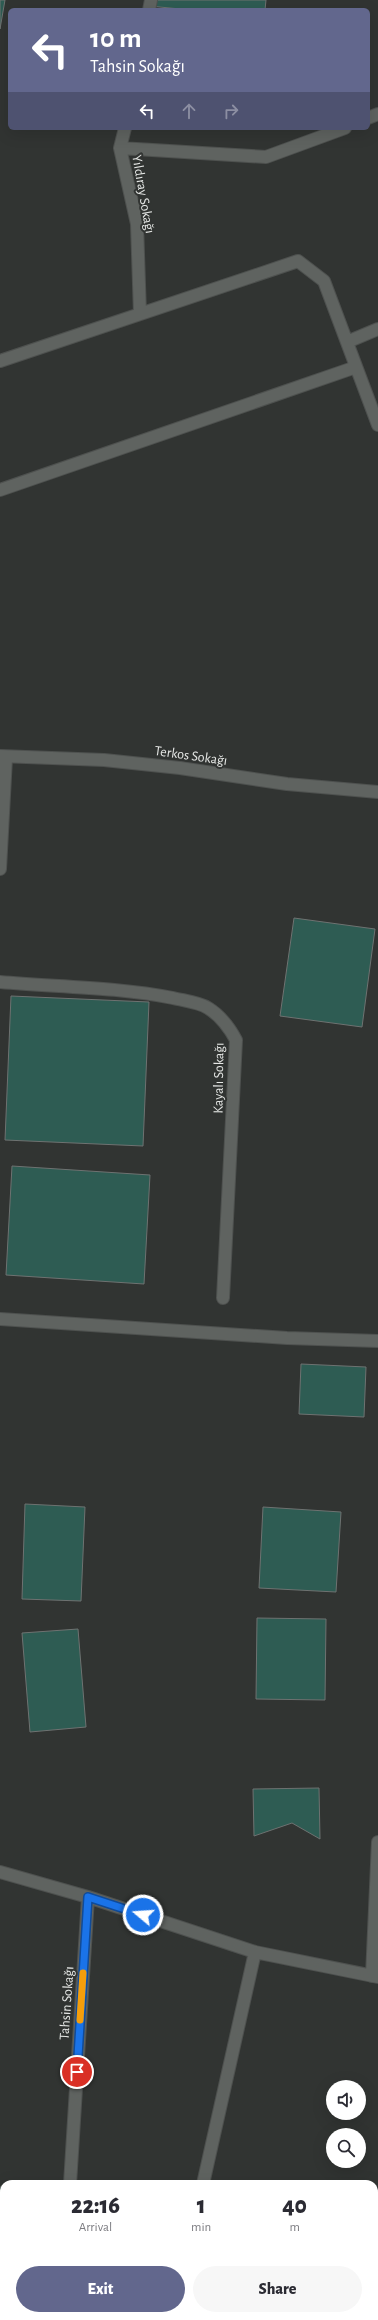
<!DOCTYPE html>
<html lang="en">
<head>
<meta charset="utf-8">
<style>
  body { margin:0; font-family:"Alegreya Sans",sans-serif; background:#f7f7f7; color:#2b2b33; height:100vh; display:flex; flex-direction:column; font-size:15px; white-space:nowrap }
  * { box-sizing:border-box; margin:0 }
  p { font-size:13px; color:#7c7c81 }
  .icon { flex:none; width:22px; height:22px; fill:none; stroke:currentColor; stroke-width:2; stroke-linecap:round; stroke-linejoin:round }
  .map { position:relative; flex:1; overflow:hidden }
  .drawer { position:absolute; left:0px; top:2180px; width:378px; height:140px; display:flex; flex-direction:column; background:#fff; border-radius:12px 12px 0 0; box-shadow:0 4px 16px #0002 }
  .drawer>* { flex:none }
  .top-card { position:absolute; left:8px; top:8px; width:362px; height:122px; border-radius:6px; box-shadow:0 4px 16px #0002; background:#62678d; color:#fff; overflow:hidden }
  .fabs { position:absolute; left:326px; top:2080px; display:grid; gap:8px }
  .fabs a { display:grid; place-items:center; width:40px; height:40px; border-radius:50%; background:#fff; box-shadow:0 4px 16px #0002; font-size:20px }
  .pin { position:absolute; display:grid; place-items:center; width:34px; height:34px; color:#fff; margin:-17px; border:2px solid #fff; border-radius:50%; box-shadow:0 1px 4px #0007 }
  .me { position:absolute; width:44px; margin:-22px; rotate:288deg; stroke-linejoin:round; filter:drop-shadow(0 0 3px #0008) }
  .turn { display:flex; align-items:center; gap:14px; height:84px; padding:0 16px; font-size:18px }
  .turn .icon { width:52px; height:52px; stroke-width:2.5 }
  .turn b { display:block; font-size:28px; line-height:34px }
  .lanes { display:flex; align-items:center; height:38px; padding:0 16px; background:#0003; justify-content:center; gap:20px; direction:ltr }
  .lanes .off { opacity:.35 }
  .eta { display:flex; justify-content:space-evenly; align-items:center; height:68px; text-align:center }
  .eta b { font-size:24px; font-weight:800; line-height:28px }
  .button { display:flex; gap:8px; margin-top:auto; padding:8px 16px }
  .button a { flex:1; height:46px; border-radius:24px; background:#62678d; color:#fff; font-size:16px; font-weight:800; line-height:46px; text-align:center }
  .button a+a { background:#f7f7f7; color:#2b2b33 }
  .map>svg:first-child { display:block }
  .building { fill:#2e5c53; stroke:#6e7271 }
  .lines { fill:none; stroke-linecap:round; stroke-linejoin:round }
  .minor-casing { stroke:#4e514f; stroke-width:14 }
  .minor { stroke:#5f6360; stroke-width:12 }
  .route-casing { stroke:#114b97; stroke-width:10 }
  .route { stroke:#1a73e8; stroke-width:7 }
  .slow { stroke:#f59e0b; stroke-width:7 }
  .labels { text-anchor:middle; stroke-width:4; stroke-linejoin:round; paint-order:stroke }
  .street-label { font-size:14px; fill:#e6e8e6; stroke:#313432 }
</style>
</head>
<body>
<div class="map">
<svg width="378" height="2320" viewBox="0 0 378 2320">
  <rect width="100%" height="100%" fill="#313432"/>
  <path class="building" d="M0,0H5L0,29Z
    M152,0H266L265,10H191L149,6Z
    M294,918L375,929L362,1027L280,1016Z
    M11,996L149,1002L143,1146L5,1140Z
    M12,1166L150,1175L144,1284L6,1275Z
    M301,1364L366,1367L364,1417L299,1414Z
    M25,1504L85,1507L81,1601L22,1599Z
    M263,1507L341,1512L336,1592L259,1588Z
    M257,1618L326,1619L325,1700L256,1699Z
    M78,1629L86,1727L30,1732L22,1633Z
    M319,1788L320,1839L292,1823L254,1836L253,1789Z
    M0,2187H4V2267H0Z
    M374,2266L378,2267V2312L374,2311Z
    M0,2270L4,2271V2316H42L41,2320H0Z
    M82,2316H164L163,2320H81Z"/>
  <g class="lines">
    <defs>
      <path id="minor" d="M149,10L151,0
        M368,118L378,114
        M125,128L120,148L137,224L140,314
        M120,148L266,157L345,128
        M347,342L378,329
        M0,361L298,261L324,281L378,425
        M0,490L356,367
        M0,756L104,760L180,768L287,784L378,792
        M0,869L6,758
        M0,982C58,987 117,987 173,998C185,1001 198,1002 208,1008C221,1016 229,1027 236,1040L223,1298
        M0,1319L287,1338L378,1341
        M0,1872L88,1897L255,1952L378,1977
        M372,1976L378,1842
        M70,2184L88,1897
        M203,2184L255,1952
        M61,2320L62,2316
        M172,2320L173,2316"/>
    </defs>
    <use href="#minor" class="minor-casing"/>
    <use href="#minor" class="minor"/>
  </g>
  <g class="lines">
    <defs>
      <path id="route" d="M77,2072L88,1897L143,1915"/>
    </defs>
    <use href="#route" class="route-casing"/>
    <use href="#route" class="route"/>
    <path class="slow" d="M80,2020L83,1973"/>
  </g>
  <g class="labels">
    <g class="street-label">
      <text transform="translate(144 194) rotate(80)" y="5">Yıldıray Sokağı</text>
      <text transform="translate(191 755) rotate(8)" y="5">Terkos Sokağı</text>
      <text transform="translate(218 1078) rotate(-89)" y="5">Kayalı Sokağı</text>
      <text transform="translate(66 2003) rotate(-86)" y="5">Tahsin Sokağı</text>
    </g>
  </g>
</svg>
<div class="fabs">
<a><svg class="icon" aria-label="sound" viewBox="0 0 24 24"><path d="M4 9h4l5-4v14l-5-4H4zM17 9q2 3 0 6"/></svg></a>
<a><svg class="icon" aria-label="search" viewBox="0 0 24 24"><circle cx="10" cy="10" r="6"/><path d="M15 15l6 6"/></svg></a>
</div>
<div class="pin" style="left:77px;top:2072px;background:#d93025"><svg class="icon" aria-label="arrive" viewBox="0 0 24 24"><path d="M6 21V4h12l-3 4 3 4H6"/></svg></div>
<svg class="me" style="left:143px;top:1915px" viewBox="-20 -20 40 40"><circle r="17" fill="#1a73e8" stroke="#fff" stroke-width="3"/><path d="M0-11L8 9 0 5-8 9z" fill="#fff"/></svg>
<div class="top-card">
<div class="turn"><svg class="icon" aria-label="left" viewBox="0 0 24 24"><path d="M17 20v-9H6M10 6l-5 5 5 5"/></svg><div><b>10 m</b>Tahsin Sokağı</div></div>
<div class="lanes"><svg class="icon" aria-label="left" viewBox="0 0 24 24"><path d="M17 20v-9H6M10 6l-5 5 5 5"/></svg><svg class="icon off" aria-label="ahead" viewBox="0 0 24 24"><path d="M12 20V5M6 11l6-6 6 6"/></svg><svg class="icon off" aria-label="right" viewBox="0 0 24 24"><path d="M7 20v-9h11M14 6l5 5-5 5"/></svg></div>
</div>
<section class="drawer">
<div class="eta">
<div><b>22:16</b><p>Arrival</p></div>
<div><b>1</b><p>min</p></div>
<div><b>40</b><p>m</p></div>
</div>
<div class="button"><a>Exit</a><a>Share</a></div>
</section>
</div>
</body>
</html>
